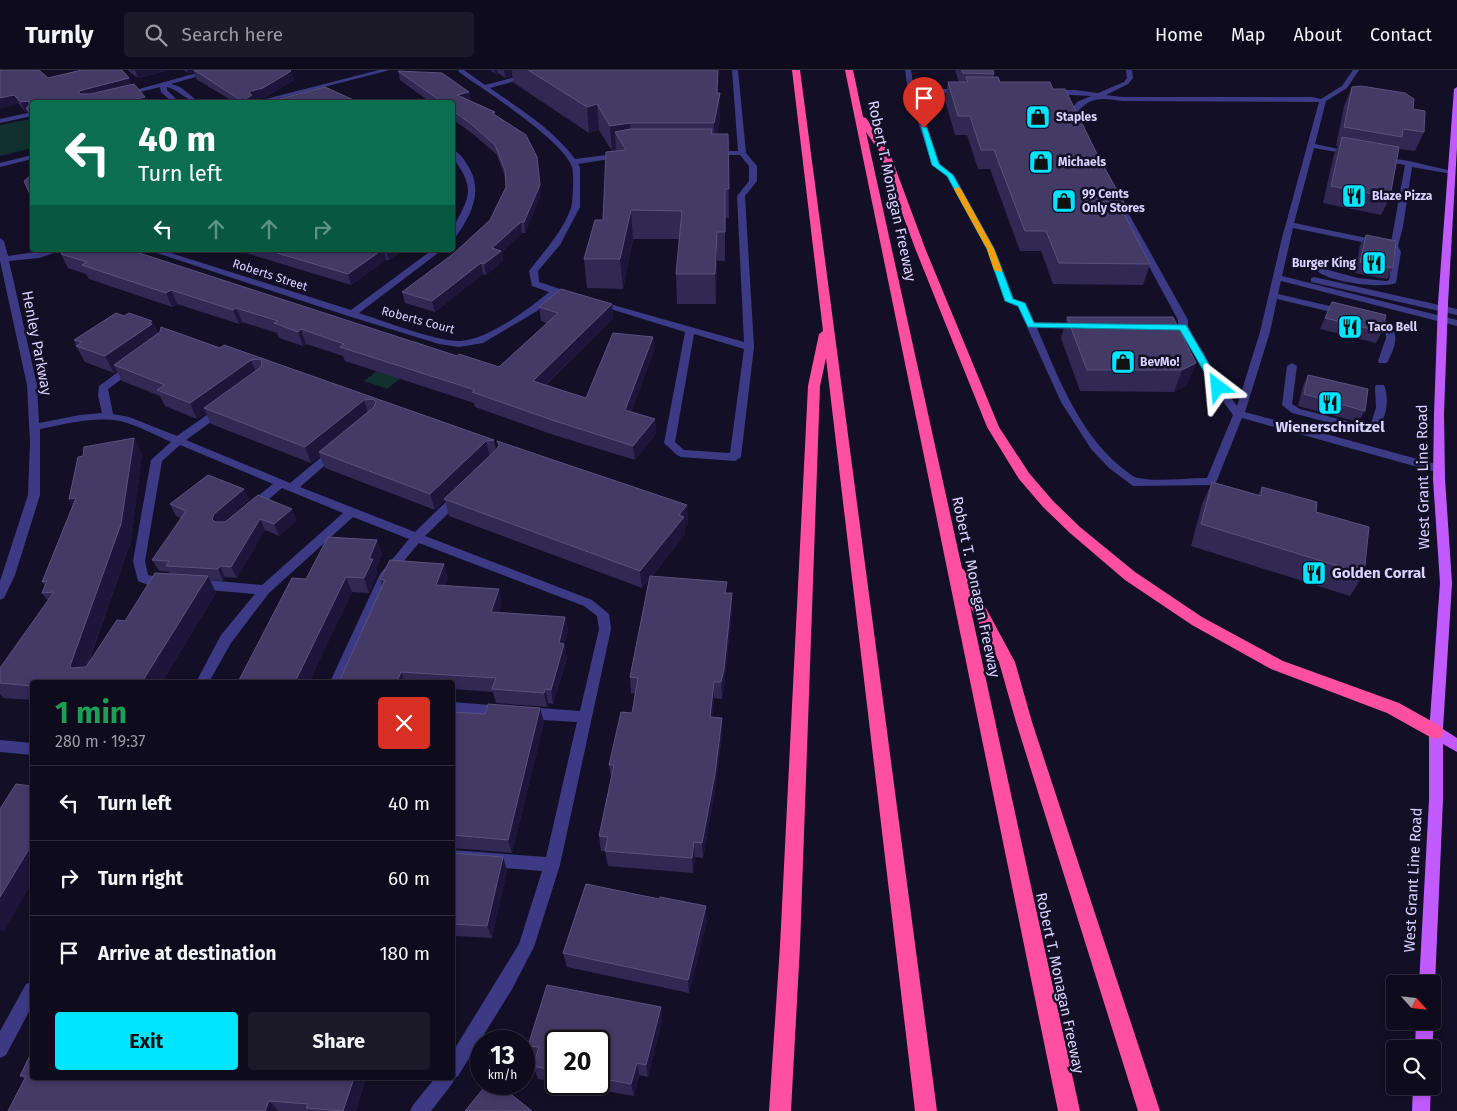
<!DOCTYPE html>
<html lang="en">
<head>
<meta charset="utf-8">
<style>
  body { margin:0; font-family:"Fira Sans",sans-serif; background:#1c1929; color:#f1f3f6; height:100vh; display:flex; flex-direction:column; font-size:19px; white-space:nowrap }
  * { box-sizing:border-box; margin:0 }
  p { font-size:16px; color:#9b9ba3 }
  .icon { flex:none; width:28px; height:28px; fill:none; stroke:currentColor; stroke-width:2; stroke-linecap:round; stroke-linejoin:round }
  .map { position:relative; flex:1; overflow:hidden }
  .details { position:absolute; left:30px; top:610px; width:425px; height:400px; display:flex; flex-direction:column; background:#0e0b1c; border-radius:5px; box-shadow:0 2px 8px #0003,0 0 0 1px #2e2b3b }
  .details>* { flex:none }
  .top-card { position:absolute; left:30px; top:30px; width:425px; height:152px; border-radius:5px; box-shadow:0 2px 8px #0003,0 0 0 1px #2e2b3b; background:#0b6e4f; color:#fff; overflow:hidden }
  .needle { width:32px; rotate:117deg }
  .controls { position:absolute; left:1386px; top:905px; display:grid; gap:10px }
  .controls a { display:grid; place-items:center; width:55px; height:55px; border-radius:5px; background:#0e0b1c; box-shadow:0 2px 8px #0003,0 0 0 1px #2e2b3b; font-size:25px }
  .speed { position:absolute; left:470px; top:960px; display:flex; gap:10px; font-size:25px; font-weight:700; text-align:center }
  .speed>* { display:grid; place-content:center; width:65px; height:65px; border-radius:50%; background:#0e0b1c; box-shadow:0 2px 8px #0003,0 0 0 1px #2e2b3b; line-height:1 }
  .speed small { font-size:12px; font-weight:400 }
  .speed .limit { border:2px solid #111; border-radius:8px; background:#fff; color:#111 }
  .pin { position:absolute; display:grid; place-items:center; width:42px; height:42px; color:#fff; margin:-51px -21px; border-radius:50% 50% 50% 0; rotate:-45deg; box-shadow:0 0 5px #0007 }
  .pin .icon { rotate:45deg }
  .me { position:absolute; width:55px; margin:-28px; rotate:331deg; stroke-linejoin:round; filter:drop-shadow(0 0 4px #0008) }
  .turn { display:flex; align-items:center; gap:18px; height:105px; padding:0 25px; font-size:22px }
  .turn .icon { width:65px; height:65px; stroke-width:2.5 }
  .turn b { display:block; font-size:35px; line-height:42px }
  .lanes { display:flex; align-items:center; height:48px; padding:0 25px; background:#0003; justify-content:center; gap:25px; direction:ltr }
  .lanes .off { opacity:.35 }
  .round { display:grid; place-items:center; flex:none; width:52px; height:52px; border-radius:5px; background:#1c1929 }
  .overview { display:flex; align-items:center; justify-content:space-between; height:85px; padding:0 25px }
  h1 { font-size:30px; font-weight:700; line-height:38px; color:#1e9e55 }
  .button { display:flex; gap:10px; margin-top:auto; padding:10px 25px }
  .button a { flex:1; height:58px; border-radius:5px; background:#00e5ff; color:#111; font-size:20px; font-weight:700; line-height:58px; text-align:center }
  .button a+a { background:#1c1929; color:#f1f3f6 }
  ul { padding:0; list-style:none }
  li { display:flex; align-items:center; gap:15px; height:75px; padding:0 25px; border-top:1px solid #2e2b3b }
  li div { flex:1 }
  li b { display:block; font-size:19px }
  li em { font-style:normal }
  header { display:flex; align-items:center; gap:30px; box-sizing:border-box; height:70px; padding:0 25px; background:#0e0b1c; border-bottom:1px solid #2e2b3b }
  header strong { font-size:24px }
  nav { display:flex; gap:28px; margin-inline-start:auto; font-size:18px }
  .search { width:350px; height:45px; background:#1c1929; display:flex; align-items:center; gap:12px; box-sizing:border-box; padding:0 18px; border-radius:5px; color:#9b9ba3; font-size:19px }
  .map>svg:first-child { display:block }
  .green { fill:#12302f }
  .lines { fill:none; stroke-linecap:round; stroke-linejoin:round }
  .minor { fill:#3d3a85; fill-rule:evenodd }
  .major { fill:#c25bff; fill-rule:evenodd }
  .highway { fill:#ff4fa3; fill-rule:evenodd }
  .wall { fill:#312854 }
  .shaded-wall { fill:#1d163a }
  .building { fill:#433a66; stroke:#5a527e }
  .route { fill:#00e5ff; stroke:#0095a6 }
  .slow { fill:#f59e0b }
  .labels { text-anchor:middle; stroke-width:5; stroke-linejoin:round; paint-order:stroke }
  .far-poi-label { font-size:12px; font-weight:bold; fill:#d9d4ff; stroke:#130f26; text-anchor:start }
  .far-street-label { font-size:12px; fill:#d9d4ff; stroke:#130f26 }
  .street-label { font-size:15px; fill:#d9d4ff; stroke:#130f26 }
  .poi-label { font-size:15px; font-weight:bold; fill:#d9d4ff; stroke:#130f26 }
</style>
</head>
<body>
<header>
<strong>Turnly</strong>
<div class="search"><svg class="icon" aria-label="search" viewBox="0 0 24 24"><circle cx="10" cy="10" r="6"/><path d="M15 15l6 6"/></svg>Search here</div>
<nav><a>Home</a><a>Map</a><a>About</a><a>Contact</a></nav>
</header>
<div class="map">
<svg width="1457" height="1041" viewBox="0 0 1457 1041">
  <rect width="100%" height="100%" fill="#130f26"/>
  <path class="green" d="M30,49L32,54V78L0,86V55Z
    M415,271L437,279L387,319L364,311Z"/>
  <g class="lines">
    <path class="minor" d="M208,0H219L171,14L180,17L199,32C187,32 179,20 167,17V20L179,32H172L161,22L160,17L124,26L121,24Z
      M379,0H390L265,32H254Z
      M458,0H464L485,15L543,0H554L490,18C520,39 553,59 575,89L622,83L626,85L622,87L578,94L580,97V137L560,175L538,201L539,212L575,224V228L557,224L537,241L483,273L459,277L439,274L348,246L148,180H161L351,240L432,180H442L359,243C384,251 435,271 459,271C486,271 529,239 549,222L532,216L529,201C544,181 562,163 571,138C573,133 574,102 572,97C563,70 484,20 459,2Z
      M732,0H738L746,83L757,96V111L745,126L754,277L741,387L735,391L681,387L677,385L664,373L685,262L591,233L593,231H599L744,272L737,126L749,111V96L740,85H712L708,83L712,81H738ZM694,264L744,279L730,383L684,380L675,372Z
      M905,0H911L914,19H964L967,21L964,23H915L940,94L954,105L995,179L1014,229L1025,233L1034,252L1081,253L1086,256L1081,259L1037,258C1058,307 1079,363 1122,398C1127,401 1132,407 1138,408C1158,412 1185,408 1207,408L1233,345L1213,317L1178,257V250L1113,130L1117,128L1121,130L1188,250V257L1223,316L1237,336L1260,262L1282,168L1319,32L1122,31C1101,28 1090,26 1076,44L1079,55L1075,57L1071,55L1068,44L1077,32L1091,26L1051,24L1048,22L1051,20H1075L1098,23L1124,12L1127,8L1126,0H1132L1133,8L1128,14L1106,25L1122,27H1312L1321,29L1342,16L1353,0H1359L1347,18L1326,31L1315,74L1357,83L1353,85L1314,78L1294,153L1391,173L1405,95L1377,90V86L1409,91L1456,102L1452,104L1412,97L1403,157L1398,176L1401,182L1396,213C1380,219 1330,212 1317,201L1321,198L1358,208L1386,211L1389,210L1393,182L1391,178L1293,158L1282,206L1457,250V256L1281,211L1278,224L1347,240L1349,242L1344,245L1277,229L1270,262L1245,342L1443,396L1445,399L1443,402L1439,403L1242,348L1215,415L1133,416L1109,398L1091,379L1061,332L1018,237L1005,231L987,179L947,106L932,95L908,21Z
      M32,42V46L0,53V49Z
      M452,79C459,82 464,89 468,96C484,121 471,146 455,168H452C452,152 467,139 468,121C468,102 452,93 452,79Z
      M32,85V89L0,97V93Z
      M0,168L4,171L8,186L49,180H63L39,188L9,191L37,315L39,353L80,345L102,343L98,326L99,316L129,294H137V298L108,319L113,344L129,347L177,366L218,337H226L227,339L226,341L186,370L290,413L331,379H339L340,381L339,383L300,417L415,462L454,424H462L464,427L462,430L425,466L592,530L609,544L611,559L560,795L534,877L511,921L458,1006L455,1008L452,1014L431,1041H410L413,1035L435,1008H452V983L519,874L542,801L452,794V780L546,787L577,652L525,649L520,647L518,643L520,639L525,637L580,641L599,559L597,546L584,536L419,473L391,506L342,612H330L380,504L409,469L353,447L269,523L231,573L209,612H196L221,565L255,524L196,519L192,517L190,514L192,511L196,509L262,515L343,443L282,418L255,441H247L245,438L247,435L273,414L180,375L162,391L145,491L148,505L170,510L172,513L170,516C159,520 148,515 138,511L133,491L151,390L171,372C155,365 137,355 120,351C94,346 66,354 40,359V425L15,505L4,528L0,530V511L28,425L30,372L27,315L0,191Z
      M1314,207L1457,239V245L1311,212V208Z
      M1369,244C1399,252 1401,267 1387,293H1379L1378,291L1386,268L1385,258L1376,252L1366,249V245Z
      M1292,293L1297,296L1292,334L1300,339L1362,355L1371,353L1376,338L1375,317L1376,315H1384C1390,329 1386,347 1378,359L1362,361L1292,343L1282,335L1287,296Z
      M452,632L503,636L508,638L510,642L508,646L503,648L452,644Z
      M0,670L32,673V685L0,682Z
      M32,912V936L6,985L0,988V961L26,914Z"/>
    <path class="major" d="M1457,17V77L1448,233L1444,344L1445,409L1452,513L1443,659L1457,668V682L1443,674V730L1435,914L1432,920V914H1419L1429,730V662L1440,513L1433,409L1434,344L1438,233L1454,19Z
      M1432,948L1434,951L1432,980L1415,979L1416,951H1432Z
      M1413,1016H1431L1430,1041H1412Z"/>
    <path class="highway" d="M792,0H800L937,1041H915L826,288L820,316L800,876L791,1041H769L780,876L808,316L819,264L823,261Z
      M845,0H853L863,47L866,48L889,81L925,178L999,357L1029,403L1053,431L1080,457L1135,502L1202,547L1283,591L1399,633L1442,657L1444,662L1442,667L1436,669L1430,667L1387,643L1271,599L1192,555L1125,510L1070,463L1043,437L1019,409L987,357L915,178L879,81L866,62L962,498L967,503L1015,592L1032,652L1160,1041H1138L1016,652L999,592L970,536L1080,1041H1058Z"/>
  </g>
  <path class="wall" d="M0,0L48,8H129L131,14L32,32V50L28,41L25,42L19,34Z
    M127,0H170L138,8Z
    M183,0H290L294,10L266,27L254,30L255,32H234L196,9L194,2L188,3Z
    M490,0H718V23H720V48L717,64H728L729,148H725V191H717L716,234H677L676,204L679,169H633L623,219L587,218L584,189L603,150L612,81L599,60L589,63L514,13L512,6L505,8L498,3L495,4Z
    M955,0H993L994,4V7L1000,12L1053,19L1099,88L1127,138L1125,146L1150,194L1143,215L1053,214L1041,181H1020L990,99H978L967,65H955L945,30L948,12H959Z
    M398,1L469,22L471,31L495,42V45L541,125L525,163H522L502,182L503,191L486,205L483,204L435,242L405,233L402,222L453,184L490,150L506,117L505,107L497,85L473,64L452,49V32H430L400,10Z
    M1352,17L1413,39L1424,62L1415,81L1399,79L1390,127L1381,145L1323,133L1334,84L1338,76H1336L1344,36Z
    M1366,165L1393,198L1387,209L1355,203L1360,175Z
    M236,180H404L389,190H386L351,215Z
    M61,184L499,297L547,253L541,251L539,237L612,234L613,248L546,315L586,328L653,267L654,281L631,342L655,349L656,364L635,390L554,365L475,337L474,333L345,291L343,286L306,274L303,276L279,268L277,263L242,252L239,254L177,234L172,237L89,209L86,204L68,198Z
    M1332,232L1382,262L1376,273L1320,259Z
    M124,246L152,251L158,263L220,278L224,275L494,370L496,379L499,376L497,371L687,435L688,452L685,457V464L652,506L727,523L732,540L724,616L722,629L714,628L712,648H722V665L715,720L703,788L695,787L693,803L608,796L605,781H601L599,766L611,708L609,695L632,643L635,624L631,623L630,607L649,509L642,518L449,446L445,430L435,440L325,398L320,386L311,393L211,354L206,343L197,349L165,336L160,326L122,311L117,301L114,303L85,292L76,276L74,270Z
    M1067,247L1196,293L1187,315L1174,322L1080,321L1061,268Z
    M1308,305L1365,341L1358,352L1298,336L1303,316Z
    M134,368L142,384L131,471L87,597L125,551L170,504L169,502L159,501L152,490L181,448L176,446L170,434L244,419L249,430L223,452H225L258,425L297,450L279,466L265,460L237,508L225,507L223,511L210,510L216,523L162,612H32V630L3,628L0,624V598L48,531L42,523L45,516L42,512L73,436L69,429L83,386Z
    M1212,412L1258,425L1262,417L1364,504L1350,526L1191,476L1202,434Z
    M377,470L382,485L376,498L378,503L369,523L352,522L309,612H238L306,509Z
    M448,508L445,516L502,533L499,542L565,547L568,561L564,575L567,588L553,634L548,633L547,637L496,633L493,622L452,619V612H339L382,517L380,509Z
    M540,638L544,652L512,783L452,778V642L485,644Z
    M452,783L507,800L492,868L455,866L452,875Z
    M659,829L707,850L689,923L567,897L563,883Z
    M662,950L648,1007L639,1005L634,1026L566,1014H599V971H556V1012L538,1009L533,996L536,989L533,988L528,976Z
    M20,1006L366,1008L356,1041H8L25,1009Z"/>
  <path class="shaded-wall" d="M135,0H170L138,8Z
    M187,0H193L194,2L188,3Z
    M494,0H497L498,3L495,4Z
    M504,0H512V6L505,8Z
    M718,0V36L720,23V48L714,79V53Z
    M291,1L294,10L266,27L254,30L255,32H243L242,31L251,21Z
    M129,8L132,18L83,32L79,24V21Z
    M469,22L471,31L457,25Z
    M14,25L19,34L0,39V28Z
    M145,27L147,32H122Z
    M29,31L32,39L26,38L28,41L25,42L21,32Z
    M597,34L599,60L589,63L587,37Z
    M630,53L632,79L615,62L616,81L612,82L610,56Z
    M537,87L541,125L525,163L524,152Z
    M452,119L454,128L452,130Z
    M631,140L633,169L623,219L620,189Z
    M521,152L522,163L502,182L503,191L486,205L484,194L492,178Z
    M717,162V191L716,234L715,204Z
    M382,180H384L386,190L351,215L348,204Z
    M386,180H404L389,190Z
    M481,193L483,204L435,242L432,231Z
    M171,220L177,234L172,237L166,223Z
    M612,234L613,248L535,325L533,311Z
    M236,238L242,252L239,254L233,240Z
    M152,251L159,267L114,295L117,301L114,303L105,286Z
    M301,259L306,274L303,276L298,262Z
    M653,267L654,281L626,355L625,340Z
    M251,290L257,305L204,338L206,343L197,349L190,333Z
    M1196,293L1187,315L1174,322L1182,300Z
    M364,330L369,346L319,382L320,386L311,393L305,377Z
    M655,349L656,364L635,390L633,376Z
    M134,368L142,384L131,471L81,612L70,596Z
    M486,371L490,387L444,429L445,430L435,440L430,424Z
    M244,419L249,430L219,455L217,460L212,449L214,444Z
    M76,428L79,445L69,429Z
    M687,435L688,452L685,457V464L642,518L640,501L679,445Z
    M292,439L297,450L279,466L274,454Z
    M260,449L265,460L237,508L231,497Z
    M377,470L382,485L376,498L378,503L369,523L364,508L369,489Z
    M444,494L448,508L440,530L436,515Z
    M220,496L225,507L223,511L218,499Z
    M208,506L216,523L162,612H142Z
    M346,507L352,522L309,612H295Z
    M499,519L502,533L495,556L491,542Z
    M732,523V540L724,616L722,629L721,612Z
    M565,547L568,561L564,575L567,588L553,634L551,620L559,573Z
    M401,602L405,612H397Z
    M714,612V628L710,664V647Z
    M545,619L548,633L547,637L544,623Z
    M540,638L544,652L512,783L508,770Z
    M722,648V665L715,720L703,788L702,773Z
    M694,772L695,787L693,803L692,788Z
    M32,774V814L3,862L0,859V827Z
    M503,787L507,800L492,868L487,856Z
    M706,836L707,850L689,923L688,910Z
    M452,860L455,866L452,875Z
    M661,937L662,950L648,1007L646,995Z
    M637,993L639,1005L634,1026L631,1014Z
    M354,1008H366L356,1041H343Z
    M269,1031L279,1041H265Z"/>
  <path class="building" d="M0,0H39L48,8L82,0H122L129,8L79,21V24H90L134,14L145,27L122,32H32V46L26,38L29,36V31L21,32L14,25L0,28Z
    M194,0H290L291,1L263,18L251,21L249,23L252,25L242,31Z
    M528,0H718L717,23H720L714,53H630L610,56L597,34L587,37Z
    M962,0H993L994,4L963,3Z
    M398,1L442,3L469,22L457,25L495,42L492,43L526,65L537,87L540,115L524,152H521L492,178L501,181L484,194L481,193L432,231L402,222L453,184L490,150L506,117L505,100L495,75L471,54L452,40V32H442Z
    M966,7H998L1000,12H1050L1053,19H1065L1099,88L1127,138H1121L1150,194L1059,193L1046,161H1025L994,80H981L970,46H958L948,12H968Z
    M1361,16L1405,23L1414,29L1413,39L1425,41L1424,62L1403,59L1402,67L1344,57L1352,17Z
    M325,17L358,32H268Z
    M630,59H712L711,64H728L729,119H725V162H717L715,204H676L682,141L631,140L620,189H584L595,150H603L606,82L626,80L615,62Z
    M1342,67L1399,77L1390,127L1331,116Z
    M32,104V129L24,111Z
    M1366,165L1396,171L1393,198L1360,192Z
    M68,180H130L457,286L459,284L499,297L558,243L539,237L561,219L612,234L533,311L586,328L613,263L653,267L625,340L655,349L633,376L552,350L472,322L475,320L340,277L344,274L301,259L298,262L274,253L278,251L236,238L233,240L171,220L166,223L82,195L87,192L61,184Z
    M267,180H382L348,204Z
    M1332,232L1386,245L1382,262L1325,248Z
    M116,243L124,246L129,243L152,251L149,253L152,254L105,286L76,276L82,272L74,270Z
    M1067,247H1173L1196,293L1182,300H1087Z
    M161,257L220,278L224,275L494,370L486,371L430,424L319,382L374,337L376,332L373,329L364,330L305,377L204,338L261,297L262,291L260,289L251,290L190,333L157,320L165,315L114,295L160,262Z
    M1308,305L1368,319L1365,341L1304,324Z
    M134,368L121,454L70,596L71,598L86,597L117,550L125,551L155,503L208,506L142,612H32V616L0,613V598L54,522L42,523L47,511L42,512L76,428L69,429L78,387L83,386L84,377Z
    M497,371L687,435L679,445L684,447L640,501L444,429L497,379L499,375Z
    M208,405L244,419L214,444L212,449L215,452H225L258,425L292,439L274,454L260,449L231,497L220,496L218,499L166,496L169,491L152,490L186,441L170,434Z
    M1212,412L1261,426L1262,417L1317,432L1316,442L1369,457L1364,504L1201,454Z
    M328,467L377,470L369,489H373L364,508L346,507L295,612H238L292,508L306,509Z
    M390,490L444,494L436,515L499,519L491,542L565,547L559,573L564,574L551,620L545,619L544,623L492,619L496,608L401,602L397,612H339L385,510L380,509Z
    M650,506L727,512L725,523H732L724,599L721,612H714L710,647L722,648L715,704L702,773L694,772L692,788L605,781L608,767L599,766L614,695H609L621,642L632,643L638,608L630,607Z
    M488,634L540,638L508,770L452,765V642L485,644Z
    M16,714L32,716V774L0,827V739Z
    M452,783L503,787L487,856L452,854Z
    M586,814L659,829L660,827L706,836L688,910L563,883Z
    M547,915L661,937L646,995L637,993L631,1014L599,1008V971H556V1001L533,996L539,977L528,976Z
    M32,981V1008H354L343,1041L306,1038L308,1034L269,1031L265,1041H8L26,1006H20Z
    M487,1014H498L532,1041H465Z"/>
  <path class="route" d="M921,56L927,58L939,94L953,105L994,179L1013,229L1025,233L1034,253L1186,255L1222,317L1221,319H1214L1213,317L1180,260L1028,257L1018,236L1005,231L987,179L947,106L932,95Z"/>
  <path class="slow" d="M958,117L961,119L994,179L1002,200L1001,202L994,200L987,179L954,119Z"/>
  <defs>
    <symbol id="shop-square" viewBox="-11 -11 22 22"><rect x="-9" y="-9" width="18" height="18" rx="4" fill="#00e5ff" stroke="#130f26"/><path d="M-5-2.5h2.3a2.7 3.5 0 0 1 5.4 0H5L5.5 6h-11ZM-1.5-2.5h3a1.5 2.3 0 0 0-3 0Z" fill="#111"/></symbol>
    <symbol id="restaurant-square" viewBox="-11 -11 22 22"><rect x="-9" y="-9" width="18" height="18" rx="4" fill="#00e5ff" stroke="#130f26"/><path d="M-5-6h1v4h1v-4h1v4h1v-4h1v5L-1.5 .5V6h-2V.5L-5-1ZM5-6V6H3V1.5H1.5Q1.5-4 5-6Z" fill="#111"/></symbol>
  </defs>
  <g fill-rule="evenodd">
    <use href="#shop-square" x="1024" y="33" width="28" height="28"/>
    <use href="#shop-square" x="1027" y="78" width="28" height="28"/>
    <use href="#restaurant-square" x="1340" y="112" width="28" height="28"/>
    <use href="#shop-square" x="1050" y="117" width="28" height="28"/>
    <use href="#restaurant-square" x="1360" y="179" width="28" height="28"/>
    <use href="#restaurant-square" x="1336" y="243" width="28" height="28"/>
    <use href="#shop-square" x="1109" y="278" width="28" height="28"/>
    <use href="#restaurant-square" x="1316" y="319" width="28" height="28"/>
    <use href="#restaurant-square" x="1300" y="489" width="28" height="28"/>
  </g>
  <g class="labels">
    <g class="far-poi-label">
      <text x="1056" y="51">Staples</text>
      <text x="1058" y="96">Michaels</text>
      <text x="1082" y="128">99 Cents<tspan x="1082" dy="14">Only Stores</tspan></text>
      <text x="1372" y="130">Blaze Pizza</text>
      <text x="1356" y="197" text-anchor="end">Burger King</text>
      <text x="1368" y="261">Taco Bell</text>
      <text x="1140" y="296">BevMo!</text>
    </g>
    <g class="far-street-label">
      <text transform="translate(270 205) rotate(18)" y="4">Roberts Street</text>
      <text transform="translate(418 250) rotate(15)" y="4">Roberts Court</text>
    </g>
    <g class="street-label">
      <text transform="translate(892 121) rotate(78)" y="5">Robert T. Monagan Freeway</text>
      <text transform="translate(37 273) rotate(79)" y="5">Henley Parkway</text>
      <text transform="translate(1423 407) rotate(-91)" y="5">West Grant Line Road</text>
      <text transform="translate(976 517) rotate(78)" y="5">Robert T. Monagan Freeway</text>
      <text transform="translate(1413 810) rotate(-87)" y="5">West Grant Line Road</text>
      <text transform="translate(1060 913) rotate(78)" y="5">Robert T. Monagan Freeway</text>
    </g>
    <g class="poi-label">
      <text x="1330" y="362">Wienerschnitzel</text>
      <text x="1332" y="508" text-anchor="start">Golden Corral</text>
    </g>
  </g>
</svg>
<div class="controls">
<a><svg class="needle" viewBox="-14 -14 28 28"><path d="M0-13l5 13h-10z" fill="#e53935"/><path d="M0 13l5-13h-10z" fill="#9b9ba3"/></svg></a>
<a><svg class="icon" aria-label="search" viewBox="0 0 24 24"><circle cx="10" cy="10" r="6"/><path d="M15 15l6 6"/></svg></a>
</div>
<div class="speed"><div>13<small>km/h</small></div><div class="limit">20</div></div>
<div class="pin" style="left:924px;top:58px;background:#d93025"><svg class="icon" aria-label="arrive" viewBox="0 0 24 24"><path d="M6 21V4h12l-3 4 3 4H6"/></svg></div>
<svg class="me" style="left:1218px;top:317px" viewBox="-20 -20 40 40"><path d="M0-17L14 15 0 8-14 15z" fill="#00e5ff" stroke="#fff" stroke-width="4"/></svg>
<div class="top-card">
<div class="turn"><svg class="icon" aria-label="left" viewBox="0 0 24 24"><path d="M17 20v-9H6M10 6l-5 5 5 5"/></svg><div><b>40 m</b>Turn left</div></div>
<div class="lanes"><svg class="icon" aria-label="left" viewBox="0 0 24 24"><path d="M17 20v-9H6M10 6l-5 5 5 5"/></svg><svg class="icon off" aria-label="ahead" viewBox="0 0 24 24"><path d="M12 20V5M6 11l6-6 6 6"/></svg><svg class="icon off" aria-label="ahead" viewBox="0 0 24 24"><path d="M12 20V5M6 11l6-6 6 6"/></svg><svg class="icon off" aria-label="right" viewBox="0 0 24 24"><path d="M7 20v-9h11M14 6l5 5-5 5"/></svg></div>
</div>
<section class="details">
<div class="overview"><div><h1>1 min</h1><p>280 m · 19:37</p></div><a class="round" style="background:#d93025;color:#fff"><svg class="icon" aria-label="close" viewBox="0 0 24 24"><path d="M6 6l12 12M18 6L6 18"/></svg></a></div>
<ul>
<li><svg class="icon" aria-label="left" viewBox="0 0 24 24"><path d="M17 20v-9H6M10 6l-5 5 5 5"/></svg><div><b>Turn left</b></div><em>40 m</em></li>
<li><svg class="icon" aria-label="right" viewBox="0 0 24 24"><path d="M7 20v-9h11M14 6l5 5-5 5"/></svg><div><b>Turn right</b></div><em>60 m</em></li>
<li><svg class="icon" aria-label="arrive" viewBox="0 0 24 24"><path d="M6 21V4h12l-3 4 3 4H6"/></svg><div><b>Arrive at destination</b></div><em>180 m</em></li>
</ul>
<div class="button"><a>Exit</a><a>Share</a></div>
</section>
</div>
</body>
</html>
